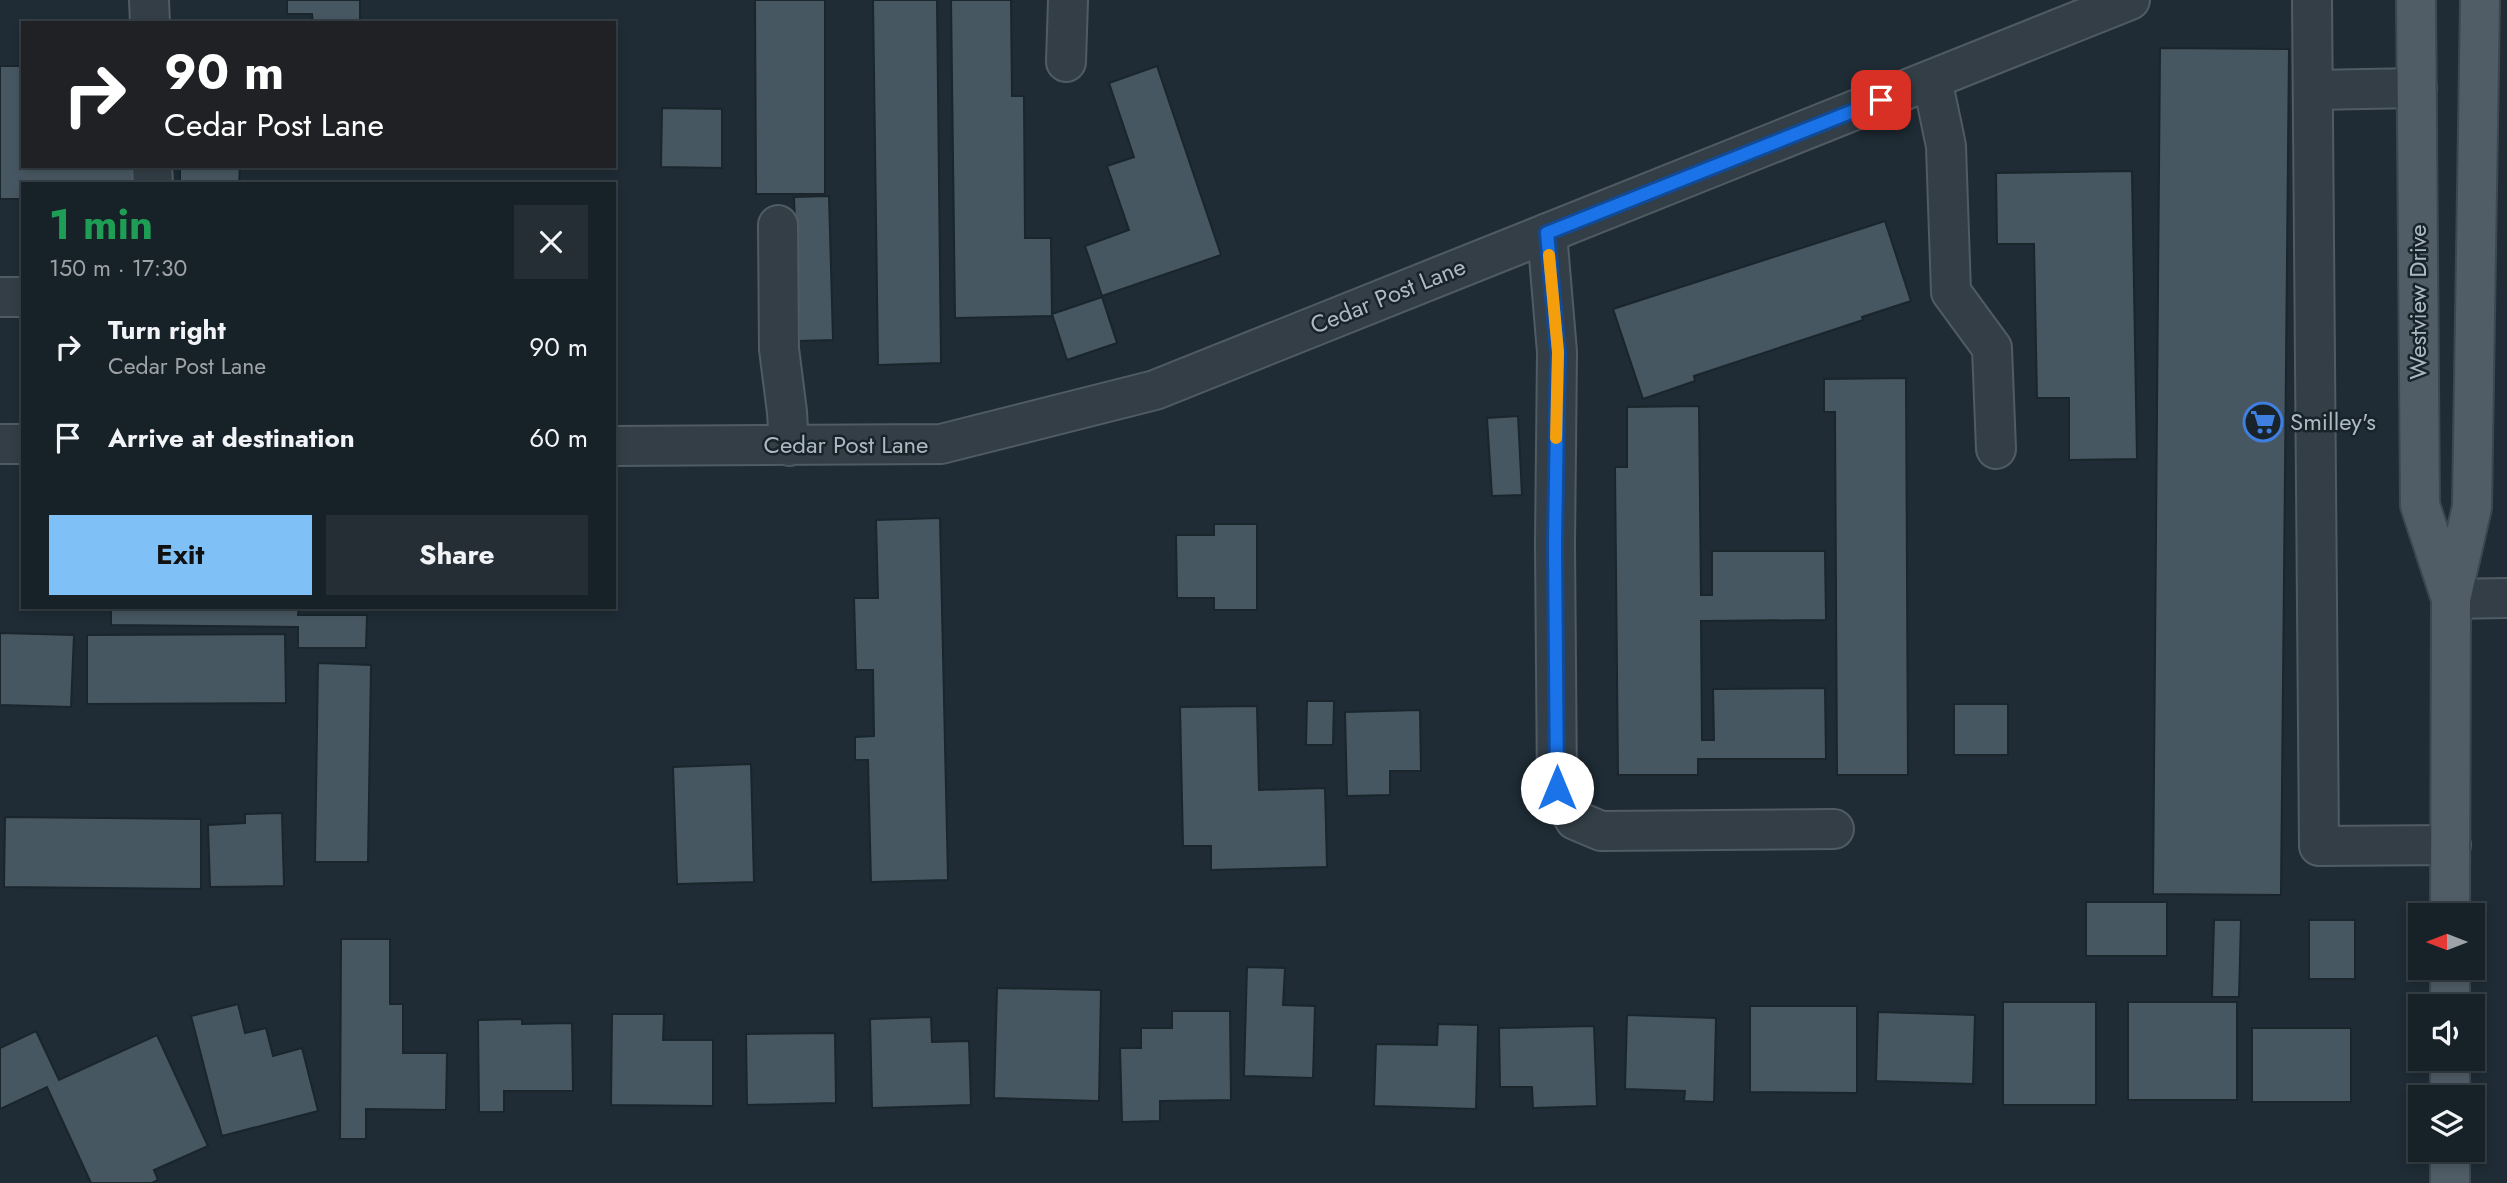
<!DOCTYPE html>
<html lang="en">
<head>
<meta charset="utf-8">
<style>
  body { margin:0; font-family:Jost,sans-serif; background:#242e34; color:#f1f3f6; height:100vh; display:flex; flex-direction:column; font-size:26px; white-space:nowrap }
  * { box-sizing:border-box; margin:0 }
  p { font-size:23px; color:#9ea3a8 }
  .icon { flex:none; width:38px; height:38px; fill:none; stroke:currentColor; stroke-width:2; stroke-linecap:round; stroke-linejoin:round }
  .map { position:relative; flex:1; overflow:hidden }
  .panel { position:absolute; left:21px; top:182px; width:595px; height:427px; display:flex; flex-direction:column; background:#172128; border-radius:0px; box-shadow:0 4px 10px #0003,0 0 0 2px #363e45 }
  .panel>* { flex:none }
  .guide { position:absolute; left:21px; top:21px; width:595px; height:147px; border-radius:0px; box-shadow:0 4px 10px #0003,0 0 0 2px #363e45; background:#202124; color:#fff; overflow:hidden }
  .needle { width:46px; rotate:270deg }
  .fabs { position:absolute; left:2408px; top:903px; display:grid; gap:14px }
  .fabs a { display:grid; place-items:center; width:77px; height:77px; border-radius:0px; background:#172128; box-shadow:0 4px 10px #0003,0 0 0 2px #363e45; font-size:35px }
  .pin { position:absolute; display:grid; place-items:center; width:60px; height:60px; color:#fff; margin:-30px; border-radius:14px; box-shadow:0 4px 10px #0006 }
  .me { position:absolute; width:77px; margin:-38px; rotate:0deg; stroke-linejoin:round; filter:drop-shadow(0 0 5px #0008) }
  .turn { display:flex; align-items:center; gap:24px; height:147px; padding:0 28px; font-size:32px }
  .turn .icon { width:91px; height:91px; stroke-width:2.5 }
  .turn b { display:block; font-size:49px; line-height:60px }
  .round { display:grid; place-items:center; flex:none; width:74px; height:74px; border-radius:0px; background:#242e34 }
  .headline { display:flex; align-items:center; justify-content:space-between; height:119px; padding:0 28px }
  h1 { font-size:42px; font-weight:700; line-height:52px; color:#1e9e55 }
  .primary-button { display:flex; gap:14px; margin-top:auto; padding:14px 28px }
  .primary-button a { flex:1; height:80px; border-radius:0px; background:#7fc1f6; color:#111; font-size:28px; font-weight:700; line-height:80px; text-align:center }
  .primary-button a+a { background:#242e34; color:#f1f3f6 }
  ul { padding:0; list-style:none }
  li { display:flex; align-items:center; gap:21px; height:91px; padding:0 28px }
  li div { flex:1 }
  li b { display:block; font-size:26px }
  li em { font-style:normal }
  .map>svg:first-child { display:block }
  .building { fill:#475761; stroke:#1a252c; stroke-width:2 }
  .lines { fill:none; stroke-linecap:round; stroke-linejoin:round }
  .minor-casing { stroke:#505c64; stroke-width:42 }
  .major-casing { stroke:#3c474f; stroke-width:42 }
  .minor { stroke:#333e46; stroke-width:38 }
  .major { stroke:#505d66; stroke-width:38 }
  .route-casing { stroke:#114b97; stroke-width:18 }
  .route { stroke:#1a73e8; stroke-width:12 }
  .slow { stroke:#f59e0b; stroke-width:12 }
  .labels { text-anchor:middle; stroke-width:5; stroke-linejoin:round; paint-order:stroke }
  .street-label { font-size:24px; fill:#acb9c3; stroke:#18232a }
  .poi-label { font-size:24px; fill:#acb9c3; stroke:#18232a; text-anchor:start }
</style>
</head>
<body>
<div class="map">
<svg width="2507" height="1183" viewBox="0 0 2507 1183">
  <rect width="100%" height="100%" fill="#1f2c35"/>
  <path class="building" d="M287,0H360V23H313L312,14H287Z
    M755,0H825V194H756Z
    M873,0H937L941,363L878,365Z
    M951,0H1011L1012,96H1024L1025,238H1051L1052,316L955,318Z
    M2160,48L2289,49L2281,895L2153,894Z
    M0,66H23V166H134V184H23V199H0Z
    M1157,66L1221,255L1102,296L1085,246L1129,230L1107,166L1134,157L1109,83Z
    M662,108L722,109V168L661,167Z
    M180,166H240L239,184H180Z
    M2132,171L2137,459L2069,460V398H2037L2034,244H1997L1996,173Z
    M829,196L833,340L799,341L794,197Z
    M1885,221L1911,301L1862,317L1863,320L1694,376L1695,381L1643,399L1613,309Z
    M1102,297L1117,343L1067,360L1052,314Z
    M1906,378L1908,775H1837L1835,412H1824V379Z
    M1699,406L1701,595H1712V551H1825L1826,620L1701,621L1702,740H1714L1713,689L1825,688L1826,759H1698V775H1618L1615,467H1627V407Z
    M1518,416L1522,495L1492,496L1487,418Z
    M940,518L948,880L871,882L868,760H855V737L874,736L873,670H856L854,598H878L876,520Z
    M1214,524H1257V610H1214V598H1177L1176,535H1214Z
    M111,607H299L298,615H367L366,648H298V627L111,625Z
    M0,633L74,635L71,707L0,705Z
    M285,634L286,703L87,704V635Z
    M318,663L371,665L368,862H315Z
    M1307,701H1334L1333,745H1306Z
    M1954,704H2008V755H1954Z
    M1257,706L1259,790L1325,788L1327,867L1211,870V846H1183L1180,707Z
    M1420,710L1421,771H1390V795L1347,796L1345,712Z
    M751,764L754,882L677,884L673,767Z
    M282,813L284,886L210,887L208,825L245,823V814Z
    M5,817L201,819V889L4,887Z
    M2086,902H2167V956H2086Z
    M2214,920H2241L2239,997H2212Z
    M2309,920H2355V979H2309Z
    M341,939H390V1004H403V1053H447L446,1110L366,1109V1139H340Z
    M1247,967L1285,968L1283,1005L1315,1006L1313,1078L1244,1076Z
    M997,988L1101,990L1099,1101L994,1098Z
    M2003,1002H2096V1105H2003Z
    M2128,1002H2237V1100H2128Z
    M238,1004L245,1033L266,1028L273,1056L302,1048L318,1111L222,1136L191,1016Z
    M1750,1006H1857V1093L1750,1092Z
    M1172,1011H1230L1231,1100L1160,1101V1121L1122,1122L1120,1048H1141V1028H1172Z
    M1878,1012L1975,1015L1973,1084L1876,1081Z
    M612,1014H664L663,1040H713V1106L611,1105Z
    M1627,1015L1716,1018L1714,1102L1684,1101L1685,1091L1625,1089Z
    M931,1017L932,1042L969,1041L971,1105L872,1108L870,1019Z
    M522,1019V1024L572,1023L573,1091H504V1112H479L478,1020Z
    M1438,1024L1478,1025L1476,1109L1374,1106L1376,1044L1437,1045Z
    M1594,1026L1597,1106L1533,1108L1532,1087H1500L1499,1028Z
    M2252,1028H2351V1102H2252Z
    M36,1031L59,1080L157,1035L208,1146L154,1170L158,1180L152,1183H91L47,1087L0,1109V1048Z
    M835,1033L836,1103L747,1105L746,1034Z"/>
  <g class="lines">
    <defs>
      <path id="minor" d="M149,0L150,23
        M2312,0L2319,846L2451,845
        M1066,62L1068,0
        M1932,79L1946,146L1951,292L1992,348L1996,449
        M2313,90L2417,88
        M152,166L153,184
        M778,225L779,349L787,412L789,446
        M1547,233L1557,352L1555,544L1557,788L1575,820L1601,831L1834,829
        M0,297H23
        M0,444H23
        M614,446L941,444L1155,390L2130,0
        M2451,599L2507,598"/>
      <path id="major" d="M2416,0L2420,505L2451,599
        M2450,915L2451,599L2472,507L2480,0
        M2450,1006V968
        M2450,1097V1059
        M2450,1183V1150"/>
    </defs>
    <use href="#minor" class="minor-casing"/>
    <use href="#major" class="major-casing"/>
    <use href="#minor" class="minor"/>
    <use href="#major" class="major"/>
  </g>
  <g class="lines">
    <defs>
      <path id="route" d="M1557,788L1555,544L1558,352L1547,233L1881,100"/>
    </defs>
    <use href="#route" class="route-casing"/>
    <use href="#route" class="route"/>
    <path class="slow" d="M1549,255L1558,352L1556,438"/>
  </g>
  <defs>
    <symbol id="supermarket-ring" viewBox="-11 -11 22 22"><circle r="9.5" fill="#18232a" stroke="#3f7fe0" stroke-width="1.5"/><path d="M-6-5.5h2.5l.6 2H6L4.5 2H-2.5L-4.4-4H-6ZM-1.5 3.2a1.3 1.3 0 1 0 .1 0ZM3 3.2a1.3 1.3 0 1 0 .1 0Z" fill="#3f7fe0"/></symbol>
  </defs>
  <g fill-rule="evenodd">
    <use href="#supermarket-ring" x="2241" y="400" width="44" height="44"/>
  </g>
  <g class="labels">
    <g class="street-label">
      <text transform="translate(1388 296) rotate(-22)" y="8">Cedar Post Lane</text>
      <text transform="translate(2418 302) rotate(-90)" y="8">Westview Drive</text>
      <text x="846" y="453">Cedar Post Lane</text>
    </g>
    <g class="poi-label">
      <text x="2290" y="430">Smilley's</text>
    </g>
  </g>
</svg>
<div class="fabs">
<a><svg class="needle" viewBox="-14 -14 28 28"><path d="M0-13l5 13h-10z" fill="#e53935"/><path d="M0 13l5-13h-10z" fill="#9ea3a8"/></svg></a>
<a><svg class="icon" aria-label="sound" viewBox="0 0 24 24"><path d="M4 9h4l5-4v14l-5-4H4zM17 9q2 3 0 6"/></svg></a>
<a><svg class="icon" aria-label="layers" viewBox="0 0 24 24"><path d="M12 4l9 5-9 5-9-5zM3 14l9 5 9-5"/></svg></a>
</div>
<div class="pin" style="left:1881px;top:100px;background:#d93025"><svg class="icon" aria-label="arrive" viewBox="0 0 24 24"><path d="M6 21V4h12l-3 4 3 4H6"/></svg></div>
<svg class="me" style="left:1557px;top:788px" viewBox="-20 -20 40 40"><circle r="19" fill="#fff"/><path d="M0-13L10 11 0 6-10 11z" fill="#1a73e8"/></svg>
<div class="guide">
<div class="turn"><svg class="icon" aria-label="right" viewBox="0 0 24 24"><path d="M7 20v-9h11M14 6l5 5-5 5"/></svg><div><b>90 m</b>Cedar Post Lane</div></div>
</div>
<section class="panel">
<div class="headline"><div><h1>1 min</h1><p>150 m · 17:30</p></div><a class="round"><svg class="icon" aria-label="close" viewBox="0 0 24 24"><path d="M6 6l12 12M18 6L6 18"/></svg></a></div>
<ul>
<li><svg class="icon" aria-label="right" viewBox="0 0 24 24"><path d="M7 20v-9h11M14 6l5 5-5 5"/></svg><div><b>Turn right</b><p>Cedar Post Lane</p></div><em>90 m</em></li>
<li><svg class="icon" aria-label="arrive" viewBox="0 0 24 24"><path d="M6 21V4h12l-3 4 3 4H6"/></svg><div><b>Arrive at destination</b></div><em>60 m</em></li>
</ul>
<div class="primary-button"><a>Exit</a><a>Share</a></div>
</section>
</div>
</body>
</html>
